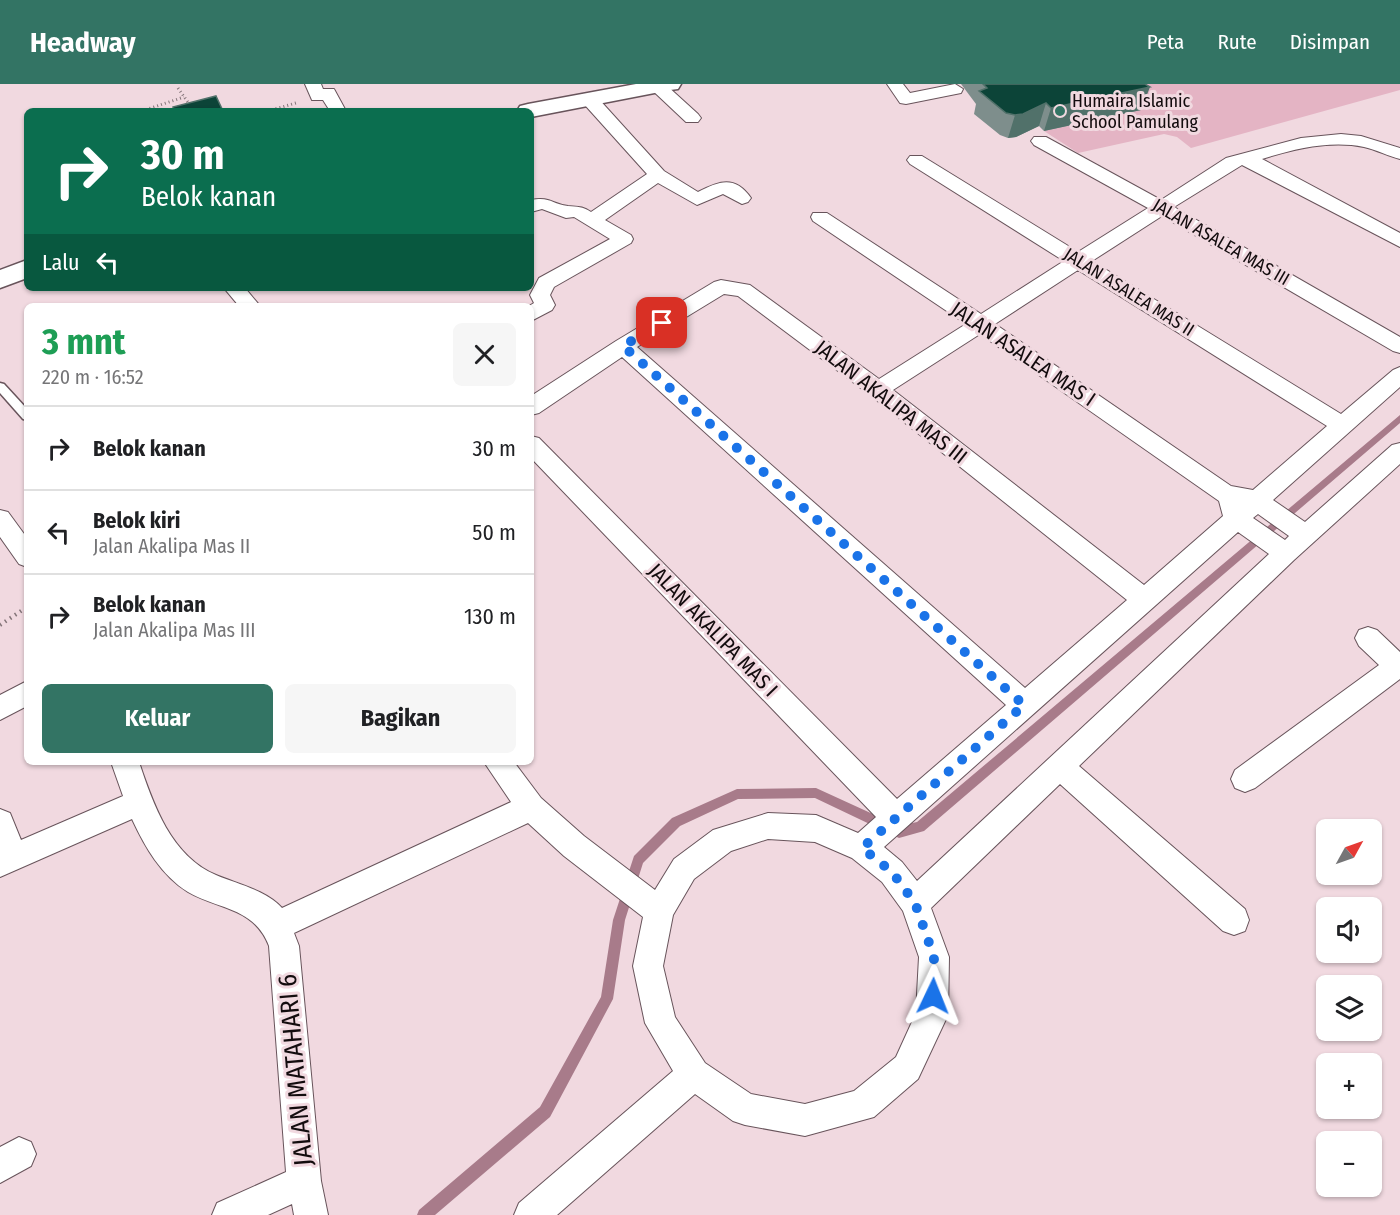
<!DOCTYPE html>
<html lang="id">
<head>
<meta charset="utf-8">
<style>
  body { margin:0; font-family:"Fira Sans Condensed",sans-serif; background:#f6f6f6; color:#202124; height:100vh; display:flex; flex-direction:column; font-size:22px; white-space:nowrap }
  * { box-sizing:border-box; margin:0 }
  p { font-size:20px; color:#757577 }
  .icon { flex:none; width:33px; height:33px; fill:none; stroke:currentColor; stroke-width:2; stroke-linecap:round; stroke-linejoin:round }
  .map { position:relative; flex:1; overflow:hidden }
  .details { position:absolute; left:24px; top:219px; width:510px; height:462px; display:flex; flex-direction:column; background:#fff; border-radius:9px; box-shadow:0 2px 4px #0004 }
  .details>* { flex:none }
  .banner { position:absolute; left:24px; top:24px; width:510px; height:183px; border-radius:9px; box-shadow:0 2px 4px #0004; background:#0b6e4f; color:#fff; overflow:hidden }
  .needle { width:39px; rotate:50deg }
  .fabs { position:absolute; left:1316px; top:735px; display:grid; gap:12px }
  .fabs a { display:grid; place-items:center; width:66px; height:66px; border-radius:9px; background:#fff; box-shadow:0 2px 4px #0004; font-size:30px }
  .pin { position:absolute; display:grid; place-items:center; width:51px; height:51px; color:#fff; margin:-26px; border-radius:12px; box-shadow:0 3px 9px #0006 }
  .me { position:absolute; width:66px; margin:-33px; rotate:2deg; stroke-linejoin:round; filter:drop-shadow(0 0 4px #0008) }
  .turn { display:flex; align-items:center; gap:21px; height:126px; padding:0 18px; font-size:27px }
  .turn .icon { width:78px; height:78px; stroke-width:2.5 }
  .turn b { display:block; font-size:42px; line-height:51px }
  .then { display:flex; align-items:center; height:57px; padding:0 18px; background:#0003; gap:12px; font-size:22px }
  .round { display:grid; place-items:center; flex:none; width:63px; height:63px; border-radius:9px; background:#f6f6f6 }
  .summary { display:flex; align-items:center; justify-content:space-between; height:102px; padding:0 18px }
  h1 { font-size:36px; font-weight:700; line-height:45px; color:#1e9e55 }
  .primary-button { display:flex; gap:12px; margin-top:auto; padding:12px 18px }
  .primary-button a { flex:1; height:69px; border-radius:9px; background:#337464; color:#fff; font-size:24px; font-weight:700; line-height:69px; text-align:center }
  .primary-button a+a { background:#f6f6f6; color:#202124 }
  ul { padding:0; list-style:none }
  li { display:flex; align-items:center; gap:18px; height:84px; padding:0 18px; border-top:2px solid #e0e0e0 }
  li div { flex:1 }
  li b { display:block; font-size:22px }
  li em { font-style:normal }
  header { display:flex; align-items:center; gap:36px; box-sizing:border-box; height:84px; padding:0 30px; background:#337464; color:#fff }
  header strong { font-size:28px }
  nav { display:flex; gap:33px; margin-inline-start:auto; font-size:21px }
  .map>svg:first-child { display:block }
  .green { fill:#e4b4c4 }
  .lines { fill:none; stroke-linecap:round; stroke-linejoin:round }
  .stream { fill:#a87b8a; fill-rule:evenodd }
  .lane-casing { stroke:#68545b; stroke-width:3 }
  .street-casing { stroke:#68545b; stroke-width:2 }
  .secondary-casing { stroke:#68545b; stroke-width:3 }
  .path-far1 { stroke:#837478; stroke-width:3; stroke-dasharray:1 3; stroke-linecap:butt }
  .path { stroke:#837478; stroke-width:4; stroke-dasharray:1.5 4.5; stroke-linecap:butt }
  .lane { fill:#fff; fill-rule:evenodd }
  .street { fill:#fff; fill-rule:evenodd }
  .secondary { fill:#fff; fill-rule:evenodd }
  .wall { fill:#7e8e8c }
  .shaded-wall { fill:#51716a }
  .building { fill:#0c4438; stroke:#51716a; stroke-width:1.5 }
  .route { stroke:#1a73e8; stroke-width:10; stroke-dasharray:0 18 }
  .poi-dot { fill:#337464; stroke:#f1d9e0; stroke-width:2 }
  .labels { text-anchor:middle; stroke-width:6; stroke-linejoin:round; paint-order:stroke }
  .far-poi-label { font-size:18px; fill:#130c0e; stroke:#f1d9e0; text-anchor:start }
  .far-street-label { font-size:18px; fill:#130c0e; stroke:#f1d9e0 }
  .street-label { font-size:21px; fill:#130c0e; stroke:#f1d9e0 }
  .near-street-label { font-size:26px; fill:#130c0e; stroke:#f1d9e0 }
</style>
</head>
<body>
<header>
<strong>Headway</strong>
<nav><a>Peta</a><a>Rute</a><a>Disimpan</a></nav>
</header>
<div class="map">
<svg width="1400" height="1131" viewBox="0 0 1400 1131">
  <rect width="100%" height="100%" fill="#f1d9e0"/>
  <path class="green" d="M1110,0H1400V6L1191,64L1177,53L1164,50L1078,69L1044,47L1140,26Z"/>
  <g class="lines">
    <path class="stream" d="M1400,331V339L924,747L899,754L815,714L738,715L680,742L643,779L625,836L613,915L550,1033L435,1131H417L419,1126L540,1023L601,913L613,836L634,772L672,734L737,705L816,704L899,742L917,738Z"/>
    <defs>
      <path id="lane" d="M0,299L4,300L27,325V336L23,335L0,309Z"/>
      <path id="street" d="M305,0H321L323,5H334L346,27H330L323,16H312Z
        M651,0H665L698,30L701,34L698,38H686L652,6Z
        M887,0H903L910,9L955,0L963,5L961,9L906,20L900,19Z
        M590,11L596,12L664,87L698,108C719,97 735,91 751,114L748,118L742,120L723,110L697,121L658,99L605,136L631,151L633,155L631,159L554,203L550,211L555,221L552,226L531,237V222H529L534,219L530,211L539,194L610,155L574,133L566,134L542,125L531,128V116C550,112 552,120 568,122C578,123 582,122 591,128L647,90L584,20L582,16Z
        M1341,50L1361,52L1400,64V75C1388,72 1377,66 1364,63C1330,56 1294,65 1262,75L1400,149V163L1242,81L1174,123L1400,253V269L1393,267L1162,132L1092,177L1341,330L1393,286L1400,283V303L1273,416L1305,438L1392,361L1400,359V380L1294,476L1079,682L1245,825L1249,836L1245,847L1234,851L1223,847L1060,700L931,824L949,873L948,931L918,995L874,1033L805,1052L745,1041L733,1037L695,1010L557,1131H514L519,1119L673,987L645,939L633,882L643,833L564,772L528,739L294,849L299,862L321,1097L328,1131H294L292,1120L268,1131H212L217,1119L286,1088L269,862C254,823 219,826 188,808C161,791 145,763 132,735L0,793V725L10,729L21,756L123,712L111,678H139C153,720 171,772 216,791C237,800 266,806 282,824L511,718L484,678H514L541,714L584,752L655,806L674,775L713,746L768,729L816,731L858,749L876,733L531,374V352L539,354L897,715L1006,621L622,273L539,329L531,331V312L616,257L714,198L721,196L750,201L879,295L966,240L813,137L811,133L813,129H827L981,230L1064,177L910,80L907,76L910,72H922L1078,168L1148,124L1034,61L1031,57L1034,53H1046L1161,116L1226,74L1301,54ZM1078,186L1327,342L1253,406L1231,402L995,240ZM724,210L738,212L870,311L1127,516L1025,604L637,263ZM980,250L1219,417L1223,432L1144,501L893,306ZM1258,430L1289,452L1285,456L1253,434ZM1238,448L1269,470L917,797L902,778L884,763ZM768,755L815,758L852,774L882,798L903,827L919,873L916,929L896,973L854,1007L805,1020L751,1010L705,979L675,933L663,882L673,831L694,795L731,767Z
        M224,204H245L260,222H239Z
        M0,426L8,428L27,454V483L19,480L0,453Z
        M1368,543L1377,546L1400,568V595L1255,704L1245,708L1235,704L1231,695L1235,686L1379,581L1359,562L1355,554L1359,546Z
        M27,597V622L0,636V611Z
        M19,1053L31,1058L36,1070L31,1082L0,1099V1063Z"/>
      <path id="secondary" d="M636,0H681L678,5L670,6L531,33V27H517L520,22L528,20Z
        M27,176V194L0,204V186Z"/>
    </defs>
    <use href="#lane" class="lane-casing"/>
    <use href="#street" class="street-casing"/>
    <use href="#secondary" class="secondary-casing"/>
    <path class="path-far1" d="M178,4L194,27
      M142,27L184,13
      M268,27L296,19"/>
    <path class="path" d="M0,541L27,523"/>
    <use href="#lane" class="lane"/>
    <use href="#street" class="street"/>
    <use href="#secondary" class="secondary"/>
  </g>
  <path class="wall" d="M961,0H1145L1141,26L1044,47L1039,42L1016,53L1008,54L1000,51L974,30L976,20Z"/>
  <path class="shaded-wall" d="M1150,3L1141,26L1044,47L1051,24Z
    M1046,19L1039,42L1016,53L1008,54L1015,31Z"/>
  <path class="building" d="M983,0H1145L1150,3L1051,24L1046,19L1023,30L1015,31L1006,29L979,7L987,4Z
    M216,12L223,27H174L173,23Z"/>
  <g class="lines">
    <path class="route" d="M662,239L623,262L1024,621L862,764L892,788L915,819L934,873L933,912"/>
  </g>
  <circle class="poi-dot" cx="1060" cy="27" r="6"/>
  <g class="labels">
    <g class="far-poi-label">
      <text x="1072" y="23">Humaira Islamic<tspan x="1072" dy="21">School Pamulang</tspan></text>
    </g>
    <g class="far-street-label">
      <text transform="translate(1221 158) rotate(30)" y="6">JALAN ASALEA MAS III</text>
      <text transform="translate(1129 208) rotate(32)" y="6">JALAN ASALEA MAS II</text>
    </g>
    <g class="street-label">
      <text transform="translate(1023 270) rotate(34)" y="7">JALAN ASALEA MAS I</text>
      <text transform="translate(891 318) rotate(38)" y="7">JALAN AKALIPA MAS III</text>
      <text transform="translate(713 546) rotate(46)" y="7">JALAN AKALIPA MAS I</text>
    </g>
    <g class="near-street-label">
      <text transform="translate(295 986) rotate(-95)" y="9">JALAN MATAHARI 6</text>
    </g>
  </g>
</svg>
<div class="fabs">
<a><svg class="needle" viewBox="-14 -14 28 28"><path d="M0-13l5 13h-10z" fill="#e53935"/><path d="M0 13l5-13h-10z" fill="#757577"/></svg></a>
<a><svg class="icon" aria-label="sound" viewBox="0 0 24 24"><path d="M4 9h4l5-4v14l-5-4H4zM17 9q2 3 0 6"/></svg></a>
<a><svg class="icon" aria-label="layers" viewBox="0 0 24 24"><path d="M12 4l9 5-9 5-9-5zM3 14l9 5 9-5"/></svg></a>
<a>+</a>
<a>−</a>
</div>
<div class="pin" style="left:662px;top:239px;background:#d93025"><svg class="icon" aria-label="arrive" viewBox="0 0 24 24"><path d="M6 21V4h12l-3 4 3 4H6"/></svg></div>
<svg class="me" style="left:933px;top:912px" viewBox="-20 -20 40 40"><path d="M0-17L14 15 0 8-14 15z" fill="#1a73e8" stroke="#fff" stroke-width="4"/></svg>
<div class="banner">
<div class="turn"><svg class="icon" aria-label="right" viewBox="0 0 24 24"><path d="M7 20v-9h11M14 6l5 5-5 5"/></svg><div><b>30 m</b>Belok kanan</div></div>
<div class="then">Lalu<svg class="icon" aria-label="left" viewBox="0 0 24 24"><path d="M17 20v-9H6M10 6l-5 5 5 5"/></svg></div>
</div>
<section class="details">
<div class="summary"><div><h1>3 mnt</h1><p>220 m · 16:52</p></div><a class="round"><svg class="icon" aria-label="close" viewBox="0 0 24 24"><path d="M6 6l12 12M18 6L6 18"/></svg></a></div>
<ul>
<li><svg class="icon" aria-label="right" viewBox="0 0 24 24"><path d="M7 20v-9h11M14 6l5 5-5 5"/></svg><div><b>Belok kanan</b></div><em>30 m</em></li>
<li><svg class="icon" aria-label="left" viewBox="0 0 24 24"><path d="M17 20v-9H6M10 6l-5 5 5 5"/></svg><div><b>Belok kiri</b><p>Jalan Akalipa Mas II</p></div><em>50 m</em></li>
<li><svg class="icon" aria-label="right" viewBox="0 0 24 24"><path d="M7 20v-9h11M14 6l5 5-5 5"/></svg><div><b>Belok kanan</b><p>Jalan Akalipa Mas III</p></div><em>130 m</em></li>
</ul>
<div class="primary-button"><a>Keluar</a><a>Bagikan</a></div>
</section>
</div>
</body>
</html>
